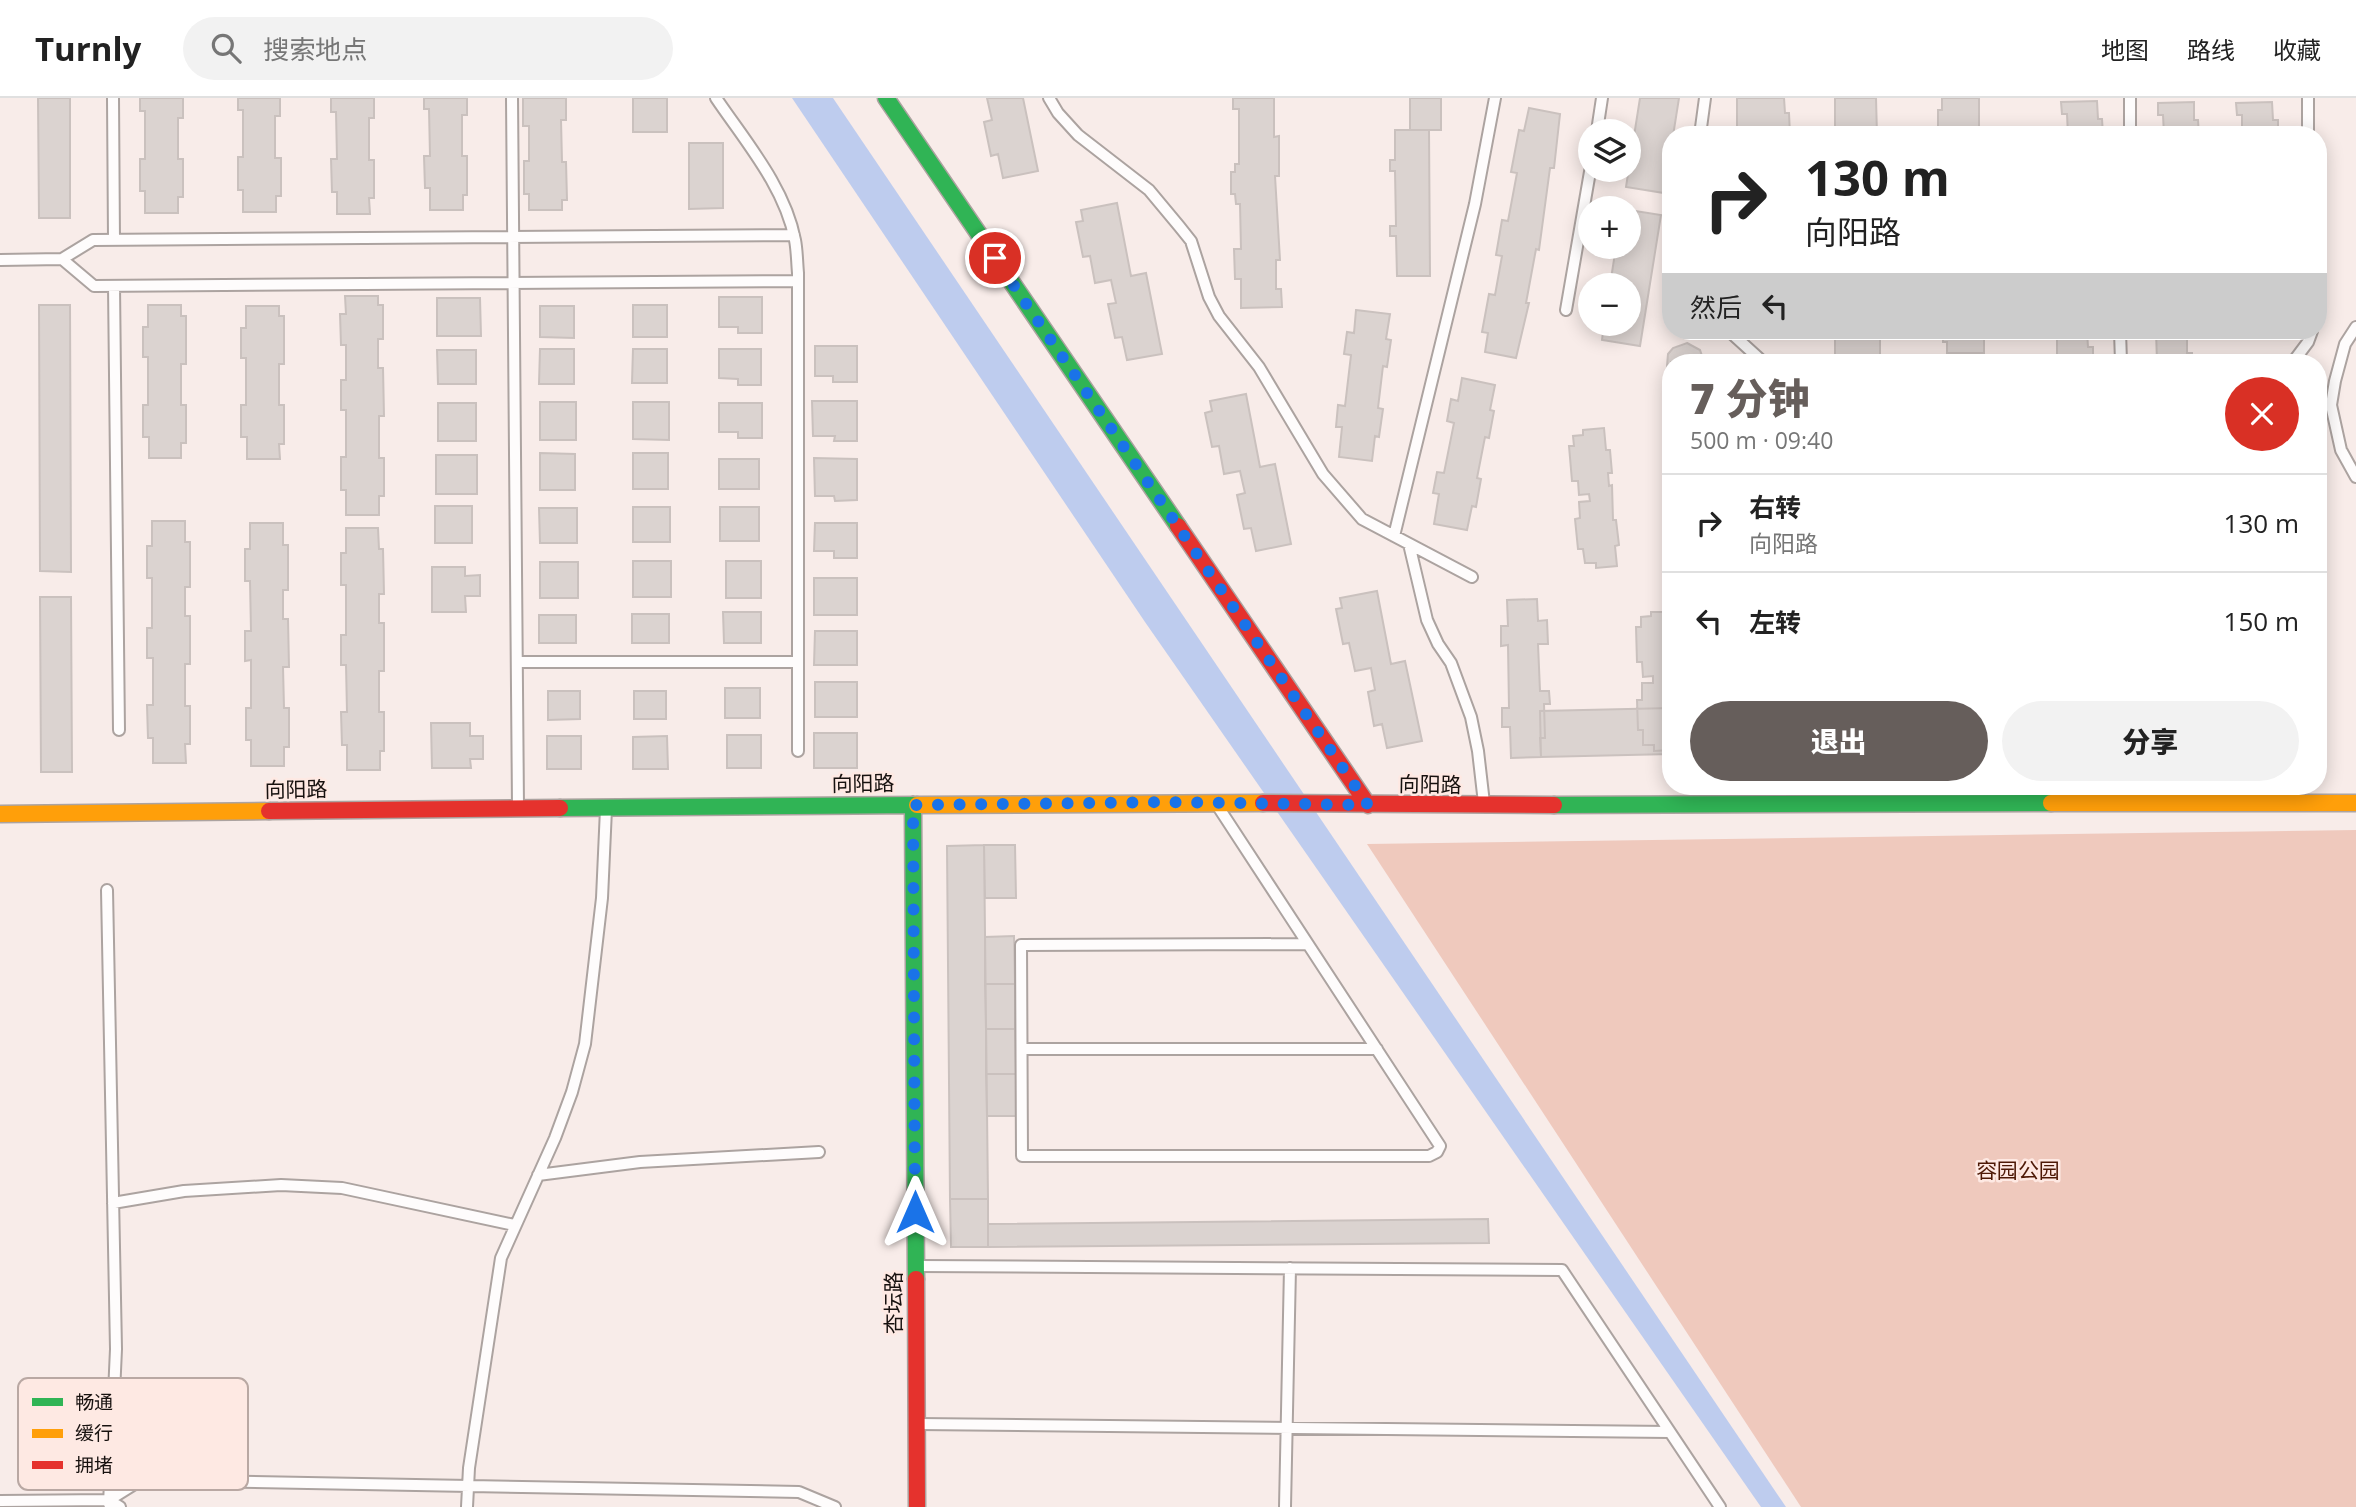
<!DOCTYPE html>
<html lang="zh">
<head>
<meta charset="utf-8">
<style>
  body { margin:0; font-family:"Open Sans","Noto Sans SC",sans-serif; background:#f2f2f2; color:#222; height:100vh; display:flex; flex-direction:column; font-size:26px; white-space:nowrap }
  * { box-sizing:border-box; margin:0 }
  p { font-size:23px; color:#767676 }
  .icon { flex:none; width:38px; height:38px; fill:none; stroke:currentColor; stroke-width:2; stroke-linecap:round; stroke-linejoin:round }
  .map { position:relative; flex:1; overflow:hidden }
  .panel { position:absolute; left:1662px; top:256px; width:665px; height:441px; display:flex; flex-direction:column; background:#fff; border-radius:28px; box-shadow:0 4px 18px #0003 }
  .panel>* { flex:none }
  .hud { position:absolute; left:1662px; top:28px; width:665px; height:214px; border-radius:28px; box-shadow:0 4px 18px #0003; background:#fff; color:#222; overflow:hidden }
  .buttons { position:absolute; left:1578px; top:21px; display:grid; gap:14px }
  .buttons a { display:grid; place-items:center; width:63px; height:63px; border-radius:50%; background:#fff; box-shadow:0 4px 18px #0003; font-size:35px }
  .pin { position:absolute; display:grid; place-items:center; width:60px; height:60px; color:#fff; margin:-30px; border:4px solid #fff; border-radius:50%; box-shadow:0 2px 7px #0007 }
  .me { position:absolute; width:77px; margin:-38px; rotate:0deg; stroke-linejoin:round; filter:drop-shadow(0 0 5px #0008) }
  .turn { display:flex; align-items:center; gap:24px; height:147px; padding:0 28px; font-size:32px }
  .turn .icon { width:91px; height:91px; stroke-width:2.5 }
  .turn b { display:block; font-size:49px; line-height:60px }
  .then { display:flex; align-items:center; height:66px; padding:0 28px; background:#0003; gap:14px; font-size:26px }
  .round { display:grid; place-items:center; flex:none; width:74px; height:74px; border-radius:37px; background:#f2f2f2 }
  .headline { display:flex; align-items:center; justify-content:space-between; height:119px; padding:0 28px }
  h1 { font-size:42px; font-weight:800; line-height:52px; color:#665e5b }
  .cta { display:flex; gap:14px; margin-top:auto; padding:14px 28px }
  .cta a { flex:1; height:80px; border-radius:42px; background:#665e5b; color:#fff; font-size:28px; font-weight:800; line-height:80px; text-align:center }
  .cta a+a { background:#f2f2f2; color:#222 }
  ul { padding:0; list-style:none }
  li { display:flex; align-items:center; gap:21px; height:98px; padding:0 28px; border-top:2px solid #e0e0e0 }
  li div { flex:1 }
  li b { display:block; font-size:26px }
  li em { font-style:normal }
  header { display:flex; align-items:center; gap:42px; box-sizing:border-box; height:98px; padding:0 35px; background:#fff; border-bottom:2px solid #e0e0e0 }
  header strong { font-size:33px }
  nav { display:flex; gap:38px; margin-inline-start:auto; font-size:24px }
  .search { width:490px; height:63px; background:#f2f2f2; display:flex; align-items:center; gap:18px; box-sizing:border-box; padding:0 24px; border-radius:38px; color:#767676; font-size:26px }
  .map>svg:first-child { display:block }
  .green { fill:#efc9bd }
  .water { fill:#beccee }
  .building { fill:#dbd3d0; stroke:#cac1be; stroke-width:2 }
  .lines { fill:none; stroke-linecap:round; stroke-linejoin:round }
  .lane-casing { stroke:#aca3a0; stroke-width:14 }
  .fast-casing { stroke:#aca3a0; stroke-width:19 }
  .slow-casing { stroke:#aca3a0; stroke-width:19 }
  .jam-casing { stroke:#aca3a0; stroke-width:19 }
  .lane { stroke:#fefcfc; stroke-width:10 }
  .fast { stroke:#30b455; stroke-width:16 }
  .slow { stroke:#ff9f0a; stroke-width:16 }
  .jam { stroke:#e5322d; stroke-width:16 }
  .route { stroke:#1a73e8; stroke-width:12; stroke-dasharray:0 21.6 }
  .labels { text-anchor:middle; stroke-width:5; stroke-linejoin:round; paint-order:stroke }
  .street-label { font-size:21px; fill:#17110f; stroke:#fee9e3 }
  .park-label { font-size:21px; fill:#4e1906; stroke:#fee9e3 }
  .key { fill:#fee9e3; stroke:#b9a8a3; stroke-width:2 }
  .key-label { font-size:19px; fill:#17110f }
</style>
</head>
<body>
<header>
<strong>Turnly</strong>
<div class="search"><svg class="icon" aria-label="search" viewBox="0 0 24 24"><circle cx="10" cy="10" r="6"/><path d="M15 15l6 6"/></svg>搜索地点</div>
<nav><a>地图</a><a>路线</a><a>收藏</a></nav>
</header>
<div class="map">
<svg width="2356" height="1409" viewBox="0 0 2356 1409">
  <rect width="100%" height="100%" fill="#f8ece9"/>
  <path class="green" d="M2356,732V1409H1801L1367,746Z"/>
  <path class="water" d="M792,0H833L1786,1409H1761L1145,524Z"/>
  <path class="building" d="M38,0H70V120H39Z
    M140,0H183V20H178V61H183V99H178V115H145V93H140V61H145V13H140Z
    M238,0H280V18H275V60H281V98H276V114H243V92H238V59H243V12H238Z
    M331,0H374V20H369V62H374V100H369L370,116H337V94H332L331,61H337L336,14H331Z
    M424,0H467V17H462V58H467V97H463V112H430V90H425L424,58H430L429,11H424Z
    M523,0H566V22H561L562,64H566L567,102H562V112H529V96H524V63H529V28H523Z
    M633,0H667V34H633Z
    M987,0H1023L1038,73L1003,80L998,56L991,58L984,24L992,22Z
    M1233,0H1274V39L1279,38V78H1275L1280,162H1276V191H1281L1282,209L1241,210V181H1235L1234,151H1241L1240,106H1236L1235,96H1231V74H1235V66H1239V11H1233Z
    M1410,0H1441V32H1410Z
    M1640,0H1679L1664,95L1626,89Z
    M1737,0H1784L1785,15H1789L1790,37H1737Z
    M1835,0H1876L1877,37H1835Z
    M1942,0H1979V37H1938V12H1942Z
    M2097,3L2098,21H2102L2103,37H2068L2067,16H2062L2061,4Z
    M2194,4V22H2198L2199,37H2164L2163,17H2158V5Z
    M2272,4L2273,22H2278V37H2242V17H2237L2236,5Z
    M1529,10L1560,16L1554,70H1550L1539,152L1536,151L1526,205H1529L1516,260L1485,254L1488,235L1482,234L1489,196L1495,197L1502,158L1496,157L1502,122L1508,123L1517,75L1511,74L1519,32L1524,33Z
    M1395,32H1429L1430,178H1397L1396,138H1390V128H1396L1395,73H1390V62H1395Z
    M689,45H723V110L689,111Z
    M1117,105L1131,178L1146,175L1162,256L1127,262L1122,239L1115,240L1108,206L1116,205L1111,182L1095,185L1090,158L1083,159L1076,124L1083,123L1081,112Z
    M1629,112L1661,117L1640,248L1602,242L1604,226H1629V187H1610L1616,149H1629Z
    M345,198H378V207H383V241H378V270H383L384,318H379V360H384V398H379V417H346V392H341V359H346V312H341V282H346V247H341L340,216H346Z
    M719,199H762V235H738V229H719Z
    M437,200H480L481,238H437Z
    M39,207H70L71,474L40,473Z
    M148,207H181V218H186V266H181V307H186V345H181V360H149V339H143V307H148V259H143V229H148Z
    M633,207H667V239H633Z
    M246,208H279V218H284V266H279V307H284V346H279L280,361H247V339H241V307H246V260H241V230H246Z
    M540,208H574V240L540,239Z
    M1356,212L1390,216L1386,241L1391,242L1387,269L1383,268L1378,310L1383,311L1379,339L1375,338L1372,363L1339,359L1342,329H1336L1338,307L1345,308L1351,257L1344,256L1347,234L1354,235Z
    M1835,233H1875V239H1880V261H1876V264H1835Z
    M1943,233H1984V255H1947V244H1943Z
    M2057,233H2087L2088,249H2093V264H2057Z
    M2156,233H2191L2187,234V255H2192V264H2157Z
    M2228,233H2267V240L2228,241Z
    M1687,245L1700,252L1704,264H1671V276L1667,268L1668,256L1673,250Z
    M815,248H857V284H833V278H815Z
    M540,251H574V286H539Z
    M633,251H667V285H632Z
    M719,251H761V287H738V281L719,280Z
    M437,252H476V286H438Z
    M1462,280L1495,287L1490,312L1494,313L1489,340L1485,339L1477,380L1481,381L1476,409L1472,408L1467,432L1434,426L1439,396L1433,395L1437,374L1444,375L1454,325L1447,323L1451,301L1458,303Z
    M1246,296L1260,369L1275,366L1291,446L1256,453L1251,430L1244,431L1237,397L1245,395L1240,373L1224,376L1219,348L1212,349L1205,315L1212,313L1210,303Z
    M812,303H857V343H834L835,338H813Z
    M540,304H576V342H540Z
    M633,304H669V342L633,341Z
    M438,305H476V343H438Z
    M719,305H762V340H738V334H719Z
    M1604,330L1606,352H1610L1612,375H1608L1609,388L1612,387L1613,422H1616L1619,447L1615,448L1617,468L1596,470V465H1585L1583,451H1578L1575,421L1580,420L1579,404L1590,403L1589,396L1579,397L1578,383H1572L1569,348H1574L1573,338L1583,337V332Z
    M540,355L575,356V392H540Z
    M633,355H668V391H633Z
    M436,357H477V396H436Z
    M814,360L857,361V402L835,403L834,398H815Z
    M719,361H759V391H719Z
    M435,408H472V445H435Z
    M633,409H670V444H633Z
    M720,409H759V443H720Z
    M539,410H577V445H540Z
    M152,423H185V444H190V489H185V518H190V566H185V608H190V646H185L186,665H153V640H148L147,607H153V560H147V530H152V480H147V448H152Z
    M250,425H283V447H288V492H283V521H288L289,569H283L284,610H289V649H284V668H251V642H246V610H251V562L245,563V533H251L250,483H245V451H250Z
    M815,425H857V460H834V453H814Z
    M346,430H378L379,451H383L384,496H379V525H384V573H379V614H384V653H380V672H347V647H342L341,614H347L346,567H341V537H346V487H341V455H346Z
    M633,463H671V499H633Z
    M726,463H761V500H726Z
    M540,464H578V500H540Z
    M432,469H465V478L480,477V498H465L466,514H432Z
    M814,480H857V517H814Z
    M1377,493L1391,566L1405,563L1422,643L1387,650L1382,626L1374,628L1368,594L1375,592L1371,570L1355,573L1349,545L1343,546L1336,511L1342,510L1340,500Z
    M40,499H71L72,674H41Z
    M1537,501L1538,523L1547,522L1548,546H1538L1540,593H1549L1550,606H1544L1545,640H1540L1541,659L1511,660L1510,629H1502V610H1509L1508,547L1501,548V528H1508L1507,502Z
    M723,514H761V545H724Z
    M1651,514H1671V652L1654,653V647H1643V632H1638L1637,602H1642V585H1653V578L1643,579L1642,564H1637L1636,529H1641V519L1651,518Z
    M632,516H669V545H632Z
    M539,517H576V545H539Z
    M815,533H857V567H814Z
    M815,584H857V619H815Z
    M725,590H760V620H725Z
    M548,593H580V621L548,622Z
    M634,593H666V621H634Z
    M1671,610V656L1541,659L1540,613Z
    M431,625H470V638H483V661H470L471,670H432Z
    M814,635H857V670H814Z
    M727,637H761V670H727Z
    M547,638H581V671H547Z
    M667,638L668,671H633V639Z
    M984,747H1015L1016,800H985Z
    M984,747L988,1101H950L947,748Z
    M1014,838L1015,886H985V839Z
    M985,886H1015V931H986Z
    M986,931H1015L1016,976H986Z
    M986,976H1016V1018H987Z
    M950,1101H988V1149H951Z
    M1488,1121L1489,1145L988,1149V1126Z"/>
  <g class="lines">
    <defs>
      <path id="lane" d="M113,0L114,142
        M512,0L518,708
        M716,0C745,43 785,89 795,142C797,152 797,164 798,175V653
        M1049,0L1058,15L1078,37L1149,92L1179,128L1191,143L1209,199L1219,218L1259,269L1323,376L1362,421L1472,479
        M2130,0V37
        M2308,0V37
        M1597,33L1602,0
        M1700,37L1705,0
        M62,161L93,142L794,137
        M0,162L62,161L94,188L798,183
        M114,188L119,632
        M1566,212L1591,68
        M2356,229L2345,246L2335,283L2331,307L2341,352L2356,379
        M1729,233L1763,264
        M2120,233L2121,264
        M2293,264L2308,244L2312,233
        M1394,438L1475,106L1495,0
        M1409,446L1427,522L1438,546L1451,565L1471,619L1478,653L1484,705
        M517,564H798
        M1217,707L1440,1048L1437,1054L1429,1058H1022L1021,847L1307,846
        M107,792L116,1251L109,1406
        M1022,951H1377
        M538,1077L640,1064L819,1054
        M113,1105L184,1093L281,1087L342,1090L514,1127
        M918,1168L1562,1172L1720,1409
        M919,1326L1670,1334
        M109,1402L141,1382L799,1394L835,1409
        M0,1403L109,1402L120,1409
        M467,1409L469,1370L501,1160L555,1040L572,994L585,946L602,800L606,711
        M1285,1409L1290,1170"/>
      <path id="fast" d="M886,0L1178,428
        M913,707L916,1181
        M1554,707L2051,705
        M560,710L917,707"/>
      <path id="slow" d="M2051,705H2356
        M917,707L1263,705
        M0,716L269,713"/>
      <path id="jam" d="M1178,428L1368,707
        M1263,705L1554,707
        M269,713L560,710
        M916,1181L917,1409"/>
    </defs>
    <use href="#lane" class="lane-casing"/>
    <use href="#fast" class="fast-casing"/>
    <use href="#slow" class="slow-casing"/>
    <use href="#jam" class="jam-casing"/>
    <use href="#lane" class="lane"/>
    <use href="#fast" class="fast"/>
    <use href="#slow" class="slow"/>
    <use href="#jam" class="jam"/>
  </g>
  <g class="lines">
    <path class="route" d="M915,1114L913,707L1165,704L1368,707L995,160"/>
  </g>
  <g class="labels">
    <g class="street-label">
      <text transform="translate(863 686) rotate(-1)" y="7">向阳路</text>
      <text transform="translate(1430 687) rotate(1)" y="7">向阳路</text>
      <text transform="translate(296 692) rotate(-1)" y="7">向阳路</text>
      <text transform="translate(894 1205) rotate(-90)" y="7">杏坛路</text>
    </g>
    <g class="park-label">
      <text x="2018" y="1080">容园公园</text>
    </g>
  </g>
  <rect x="18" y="1280" width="230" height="112" rx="10" class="key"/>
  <rect x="32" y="1300" width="31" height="8" fill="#30b455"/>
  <rect x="32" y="1331" width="31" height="9" fill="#ff9f0a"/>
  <rect x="32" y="1363" width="31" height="8" fill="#e5322d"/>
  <g class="key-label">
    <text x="75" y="1311">畅通</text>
    <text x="75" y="1342">缓行</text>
    <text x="75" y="1374">拥堵</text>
  </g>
</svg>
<div class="buttons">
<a><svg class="icon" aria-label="layers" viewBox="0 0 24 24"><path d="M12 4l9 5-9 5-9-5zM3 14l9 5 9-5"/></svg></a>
<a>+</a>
<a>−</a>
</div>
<div class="pin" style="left:995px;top:160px;background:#d93025"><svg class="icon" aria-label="arrive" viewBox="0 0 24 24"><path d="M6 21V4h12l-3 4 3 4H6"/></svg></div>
<svg class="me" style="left:915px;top:1114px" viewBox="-20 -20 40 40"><path d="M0-17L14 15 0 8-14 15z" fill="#1a73e8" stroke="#fff" stroke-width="4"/></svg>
<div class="hud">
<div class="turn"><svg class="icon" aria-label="right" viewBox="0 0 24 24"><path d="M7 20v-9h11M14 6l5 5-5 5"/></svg><div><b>130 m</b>向阳路</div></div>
<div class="then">然后<svg class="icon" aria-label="left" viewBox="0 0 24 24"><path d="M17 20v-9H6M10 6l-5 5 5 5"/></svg></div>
</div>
<section class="panel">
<div class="headline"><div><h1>7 分钟</h1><p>500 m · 09:40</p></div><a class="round" style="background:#d93025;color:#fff"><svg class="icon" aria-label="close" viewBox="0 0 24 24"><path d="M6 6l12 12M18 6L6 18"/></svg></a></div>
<ul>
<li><svg class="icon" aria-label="right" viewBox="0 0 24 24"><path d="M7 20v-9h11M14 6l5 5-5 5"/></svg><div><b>右转</b><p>向阳路</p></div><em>130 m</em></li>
<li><svg class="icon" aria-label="left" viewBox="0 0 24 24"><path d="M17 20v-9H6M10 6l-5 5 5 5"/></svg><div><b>左转</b></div><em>150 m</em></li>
</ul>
<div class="cta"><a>退出</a><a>分享</a></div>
</section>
</div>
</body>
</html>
